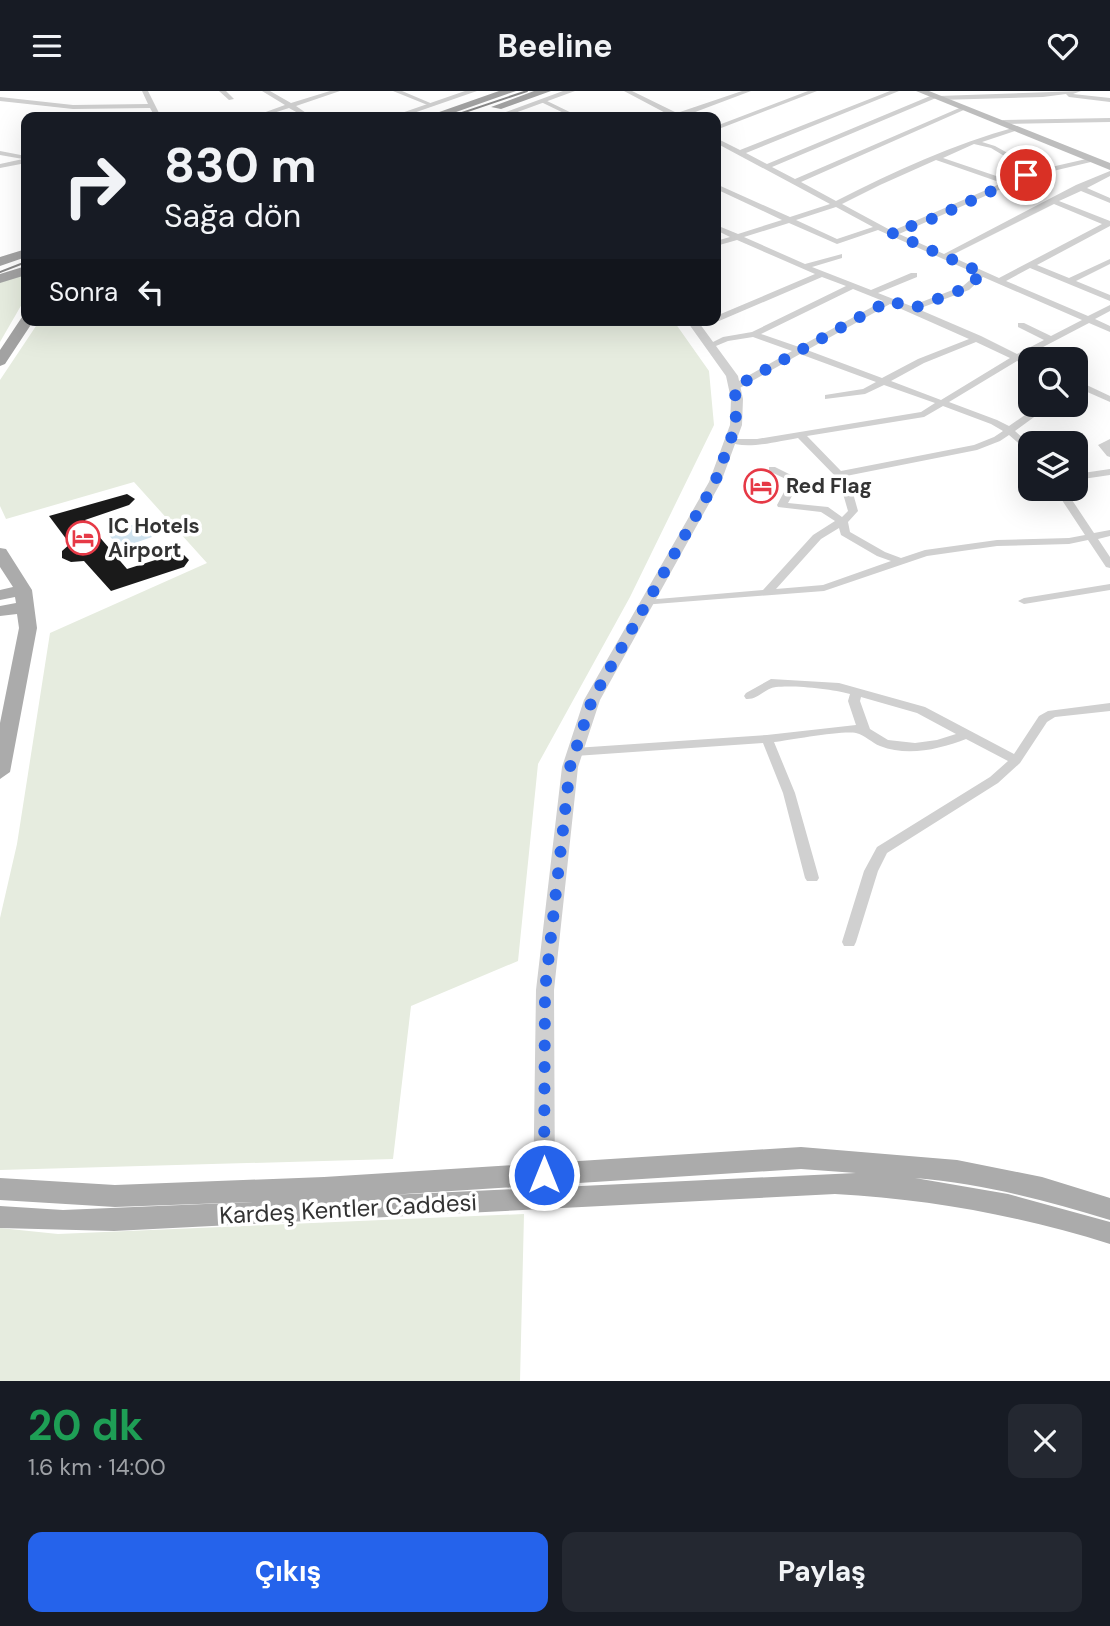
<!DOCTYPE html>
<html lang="tr">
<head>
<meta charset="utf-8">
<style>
  body { margin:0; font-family:"DM Sans",sans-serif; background:#242831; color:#f1f3f6; height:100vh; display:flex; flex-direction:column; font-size:26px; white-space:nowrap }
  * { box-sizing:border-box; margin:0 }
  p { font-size:23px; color:#9ea1a6 }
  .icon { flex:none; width:38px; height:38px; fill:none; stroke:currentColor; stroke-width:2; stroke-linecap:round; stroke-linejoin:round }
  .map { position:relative; height:1290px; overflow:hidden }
  .details { display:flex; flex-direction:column; background:#171b24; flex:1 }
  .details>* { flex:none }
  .guide { position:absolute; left:21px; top:21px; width:700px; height:214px; border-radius:14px; box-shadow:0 7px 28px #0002; background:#171b24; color:#f1f3f6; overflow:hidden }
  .fabs { position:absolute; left:1018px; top:256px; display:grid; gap:14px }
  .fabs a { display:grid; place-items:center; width:70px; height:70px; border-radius:14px; background:#171b24; box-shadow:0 7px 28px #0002; font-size:35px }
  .pin { position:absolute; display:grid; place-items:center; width:60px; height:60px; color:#fff; margin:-30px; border:4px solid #fff; border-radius:50%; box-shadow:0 2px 7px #0007 }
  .me { position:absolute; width:77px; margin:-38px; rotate:0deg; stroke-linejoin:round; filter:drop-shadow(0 0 5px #0008) }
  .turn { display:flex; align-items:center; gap:24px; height:147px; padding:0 28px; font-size:32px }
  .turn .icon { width:91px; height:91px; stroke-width:2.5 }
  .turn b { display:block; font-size:49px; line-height:60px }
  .then { display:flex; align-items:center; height:66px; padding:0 28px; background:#0003; gap:14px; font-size:26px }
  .round { display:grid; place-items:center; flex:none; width:74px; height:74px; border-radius:14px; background:#242831 }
  .headline { display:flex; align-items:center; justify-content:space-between; height:119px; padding:0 28px }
  h1 { font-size:42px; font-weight:700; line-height:52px; color:#1e9e55 }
  .button { display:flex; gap:14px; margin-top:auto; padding:14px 28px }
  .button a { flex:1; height:80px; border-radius:14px; background:#2563eb; color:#fff; font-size:28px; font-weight:700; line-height:80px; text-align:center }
  .button a+a { background:#242831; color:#f1f3f6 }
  header { display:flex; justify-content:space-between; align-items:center; height:91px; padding:0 28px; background:#171b24; font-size:32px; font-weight:700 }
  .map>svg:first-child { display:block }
  .green { fill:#e6ecdf }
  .water { fill:#cfe2ee }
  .building { fill:#1a1a1a }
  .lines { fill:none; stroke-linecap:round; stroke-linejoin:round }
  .minor { fill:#d0d0d0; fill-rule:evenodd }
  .tertiary { fill:#d0d0d0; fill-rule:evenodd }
  .secondary { fill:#bdbdbd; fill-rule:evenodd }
  .primary { fill:#ababab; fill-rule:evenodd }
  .trunk { fill:#a2a2a2; fill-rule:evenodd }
  .tram { stroke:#888; stroke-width:2 }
  .route { stroke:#2563eb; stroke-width:12; stroke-dasharray:0 21.6 }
  .labels { text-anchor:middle; stroke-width:7; stroke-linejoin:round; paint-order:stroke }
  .poi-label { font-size:21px; font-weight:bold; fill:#333; stroke:#fff; text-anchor:start }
  .near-street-label { font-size:24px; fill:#333; stroke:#fff }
</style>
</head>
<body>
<header><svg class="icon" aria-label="menu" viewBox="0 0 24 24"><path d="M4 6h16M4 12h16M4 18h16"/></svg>Beeline<svg class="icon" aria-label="heart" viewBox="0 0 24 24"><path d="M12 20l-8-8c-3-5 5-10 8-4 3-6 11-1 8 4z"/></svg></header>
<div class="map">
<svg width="1110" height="1290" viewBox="0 0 1110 1290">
  <rect width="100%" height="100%" fill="#fff"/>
  <path class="green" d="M26,182V206L0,251V191Z
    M40,229H673L709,280L714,334L630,506L538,673L518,870L411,915L393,1068L0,1079V827L17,753L50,542L207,472L134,391L6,428L0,415V289Z
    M524,1123L520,1290H0V1137L58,1143Z"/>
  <path class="water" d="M139,432L152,446L120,457L107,442Z"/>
  <path class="building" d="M127,403L135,408L129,414L85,429L127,478L171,464H184L189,469L184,476L111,500L84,470L71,471L62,467V460L70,453L49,425Z"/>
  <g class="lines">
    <path class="minor" d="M142,0H148L161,26H155L150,17L73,18L0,10V6L73,14L148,13Z
      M219,0H226L234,8L229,9Z
      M262,0H270L291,12L330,0H340L296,15L312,26H305L289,17L261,26H252L285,14Z
      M393,0H402L435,14L430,15Z
      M624,0H632L677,22L742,0H751L682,26H673Z
      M808,0H817L716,39V35Z
      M890,0H899L746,62L767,73L935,3L938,5L1081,0L1073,3L1110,7V11L1069,6L1066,3L1043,6L939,9L936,7L772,76L795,88L964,15L967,17L966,18L801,91L836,110C894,80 954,53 1016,36L1019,38L1018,39L982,51L995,55L1038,79L1095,66V70L1028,86L899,143L944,163L1076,94L1110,80V85L1087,97L1110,107V112L1081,100L1059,110L1110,130V135L1037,174L1069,187L1110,168V173L1076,190L1110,204V210L1030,177L1006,190L1088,225L1110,214V220L1095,228L1110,235V241L1089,232L1024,266L1031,270V276L1017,270L949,311L997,329L1009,335L1041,313H1052L1015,340L1031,354V363L1009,344L1000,350L977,359L846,385L849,388L858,420L848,431L850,441L885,461L901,467L925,459L997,449L1069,447L1085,444L1054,397H1064L1094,442L1110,439V445L1098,448L1110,466V477L1106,476L1088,449L1069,453L997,455L927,465L824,500L642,514L640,512L642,510L646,509L763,499L813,444L835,430L821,421L778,416L777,414L790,390L769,380V376H775L801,389L788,412L828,416L842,426L848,420L839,389L798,347C779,350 744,360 727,350L729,348H757L921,321L935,312L884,294L865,303L825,308V304L863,298L876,291L800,263L738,298H732V294L792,260L753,246L728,250L711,257L707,254L723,246L752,241L846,195L822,186L719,230H713L716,229V225L815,183L737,149L716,155V150L730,146L716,139V134L738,143L782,129L716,98V93L790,126L830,113L716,52V47L740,59ZM974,53L991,57L1031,81L1008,89L943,67ZM936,69L1002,92L892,140L842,113L880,94ZM1054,113L1102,133L999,187L950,165ZM836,116L873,136L837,148L796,129ZM789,132L837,153L878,139L977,183L963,195L911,215L878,202L917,186V182H911L871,199L812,176L842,167V163L805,173L744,146ZM983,186L1082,229L1051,245L1024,232H1018V236L1044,249L1017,263L981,245L918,218L969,199ZM853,198L883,210L799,256L761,243ZM890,213L969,248L918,268L882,287L807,259ZM976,251L1010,267L941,309L891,290L924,272ZM943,315L991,333L1003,340L994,346L974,354L841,380L807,345L924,326ZM839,437L841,444L877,465L891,470L823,494L776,498L821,448Z
      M541,9H545L580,26H572L541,11Z
      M1110,27V31L1003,33L1000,31L1003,29Z
      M0,60L26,65V72L0,77V73L23,68L0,64Z
      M1076,289L1110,305V311L1076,296Z
      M1110,348V366L1107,365L1098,354Z
      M1110,378V384L1076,389V383Z
      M1110,493V499L1024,513L1018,510L1024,507Z
      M771,588L839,592L925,616L1014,663L1039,625L1048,620L1110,612V620L1055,626L1047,631L1020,672L998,692L887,762L878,780L856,851L854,855H844L842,851L864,780L877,756L990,686L1008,670L966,648C940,658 908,666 880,655C872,652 865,644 856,642C844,639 790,649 774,651L795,702L819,787L817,790H807L805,787L783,702L763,652L575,665L569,661L575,657L767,644L856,634L848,610L850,603C832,598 795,594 776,596C765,597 758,609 746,608L744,605L746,602ZM861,606L917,622L956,643L937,649L915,652L888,649L870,638L860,610Z"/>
    <path class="tertiary" d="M465,0H477L402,26H390Z
      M563,0H575L504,26H492Z
      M686,229H697L738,285L743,308L742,334L721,391L600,609L578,676L554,899L555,1109L551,1115L544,1118L537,1115L533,1109L536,899L562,676L584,609L709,391L730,334L731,308L726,285Z"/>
    <path class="secondary" d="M916,0H929L1110,72V79Z"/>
    <path class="primary" d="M0,457L6,458L32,499L37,537L10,681L0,688V632L19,537L17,523L0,525V515L16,512L15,506L0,509V499L13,496L0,476Z
      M801,1056L957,1069L1042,1086L1110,1107V1129C1046,1109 983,1093 915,1087L1008,1103L1110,1131V1153C1020,1125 930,1108 835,1103L114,1140L0,1137V1115L63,1119L253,1111L115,1116L0,1109V1087L115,1094L324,1086ZM801,1078L856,1082L389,1104Z"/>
    <path class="trunk" d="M499,0H516L442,26H425Z
      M534,0H551L501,18L491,16Z
      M26,158V166L0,175V166Z
      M26,175V184L0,192V183Z
      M26,225V229H34L5,273L0,275V259L22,226Z"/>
    <path class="tram" d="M450,26L527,0
      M0,181L26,171"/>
  </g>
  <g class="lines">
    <path class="route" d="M544,1084L545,899L570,676L592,609L715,391L736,334L735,296L890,209L911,218L966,197L983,182L892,142L934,127L1026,84"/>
  </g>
  <defs>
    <symbol id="hotel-ring" viewBox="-11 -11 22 22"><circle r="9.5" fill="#fff" stroke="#e63946" stroke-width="1.5"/><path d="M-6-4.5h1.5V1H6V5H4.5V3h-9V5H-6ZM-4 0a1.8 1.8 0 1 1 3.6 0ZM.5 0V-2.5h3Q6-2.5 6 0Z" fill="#e63946"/></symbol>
  </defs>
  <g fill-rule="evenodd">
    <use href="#hotel-ring" x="742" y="376" width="38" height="38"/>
    <use href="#hotel-ring" x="64" y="428" width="38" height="38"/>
  </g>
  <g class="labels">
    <g class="poi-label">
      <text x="786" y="402">Red Flag</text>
      <text x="108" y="442">IC Hotels<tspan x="108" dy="24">Airport</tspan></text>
    </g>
    <g class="near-street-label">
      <text transform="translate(348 1118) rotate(-3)" y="8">Kardeş Kentler Caddesi</text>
    </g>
  </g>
</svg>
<div class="fabs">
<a><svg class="icon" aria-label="search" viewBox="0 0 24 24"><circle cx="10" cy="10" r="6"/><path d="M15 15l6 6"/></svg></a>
<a><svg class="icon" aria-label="layers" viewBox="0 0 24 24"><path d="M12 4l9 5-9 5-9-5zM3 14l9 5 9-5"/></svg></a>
</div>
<div class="pin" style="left:1026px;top:84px;background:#d93025"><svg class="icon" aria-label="arrive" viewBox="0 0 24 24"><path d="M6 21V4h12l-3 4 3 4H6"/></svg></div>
<svg class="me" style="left:544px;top:1084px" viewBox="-20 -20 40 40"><circle r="17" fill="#2563eb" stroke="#fff" stroke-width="3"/><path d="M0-11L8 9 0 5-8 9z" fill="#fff"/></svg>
<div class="guide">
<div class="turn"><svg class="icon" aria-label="right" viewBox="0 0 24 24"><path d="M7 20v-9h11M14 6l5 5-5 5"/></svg><div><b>830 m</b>Sağa dön</div></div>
<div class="then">Sonra<svg class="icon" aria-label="left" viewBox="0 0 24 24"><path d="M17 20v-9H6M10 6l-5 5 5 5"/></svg></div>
</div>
</div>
<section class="details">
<div class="headline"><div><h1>20 dk</h1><p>1.6 km · 14:00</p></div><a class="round"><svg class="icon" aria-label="close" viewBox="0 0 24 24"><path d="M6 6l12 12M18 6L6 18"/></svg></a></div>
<div class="button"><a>Çıkış</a><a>Paylaş</a></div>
</section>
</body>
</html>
